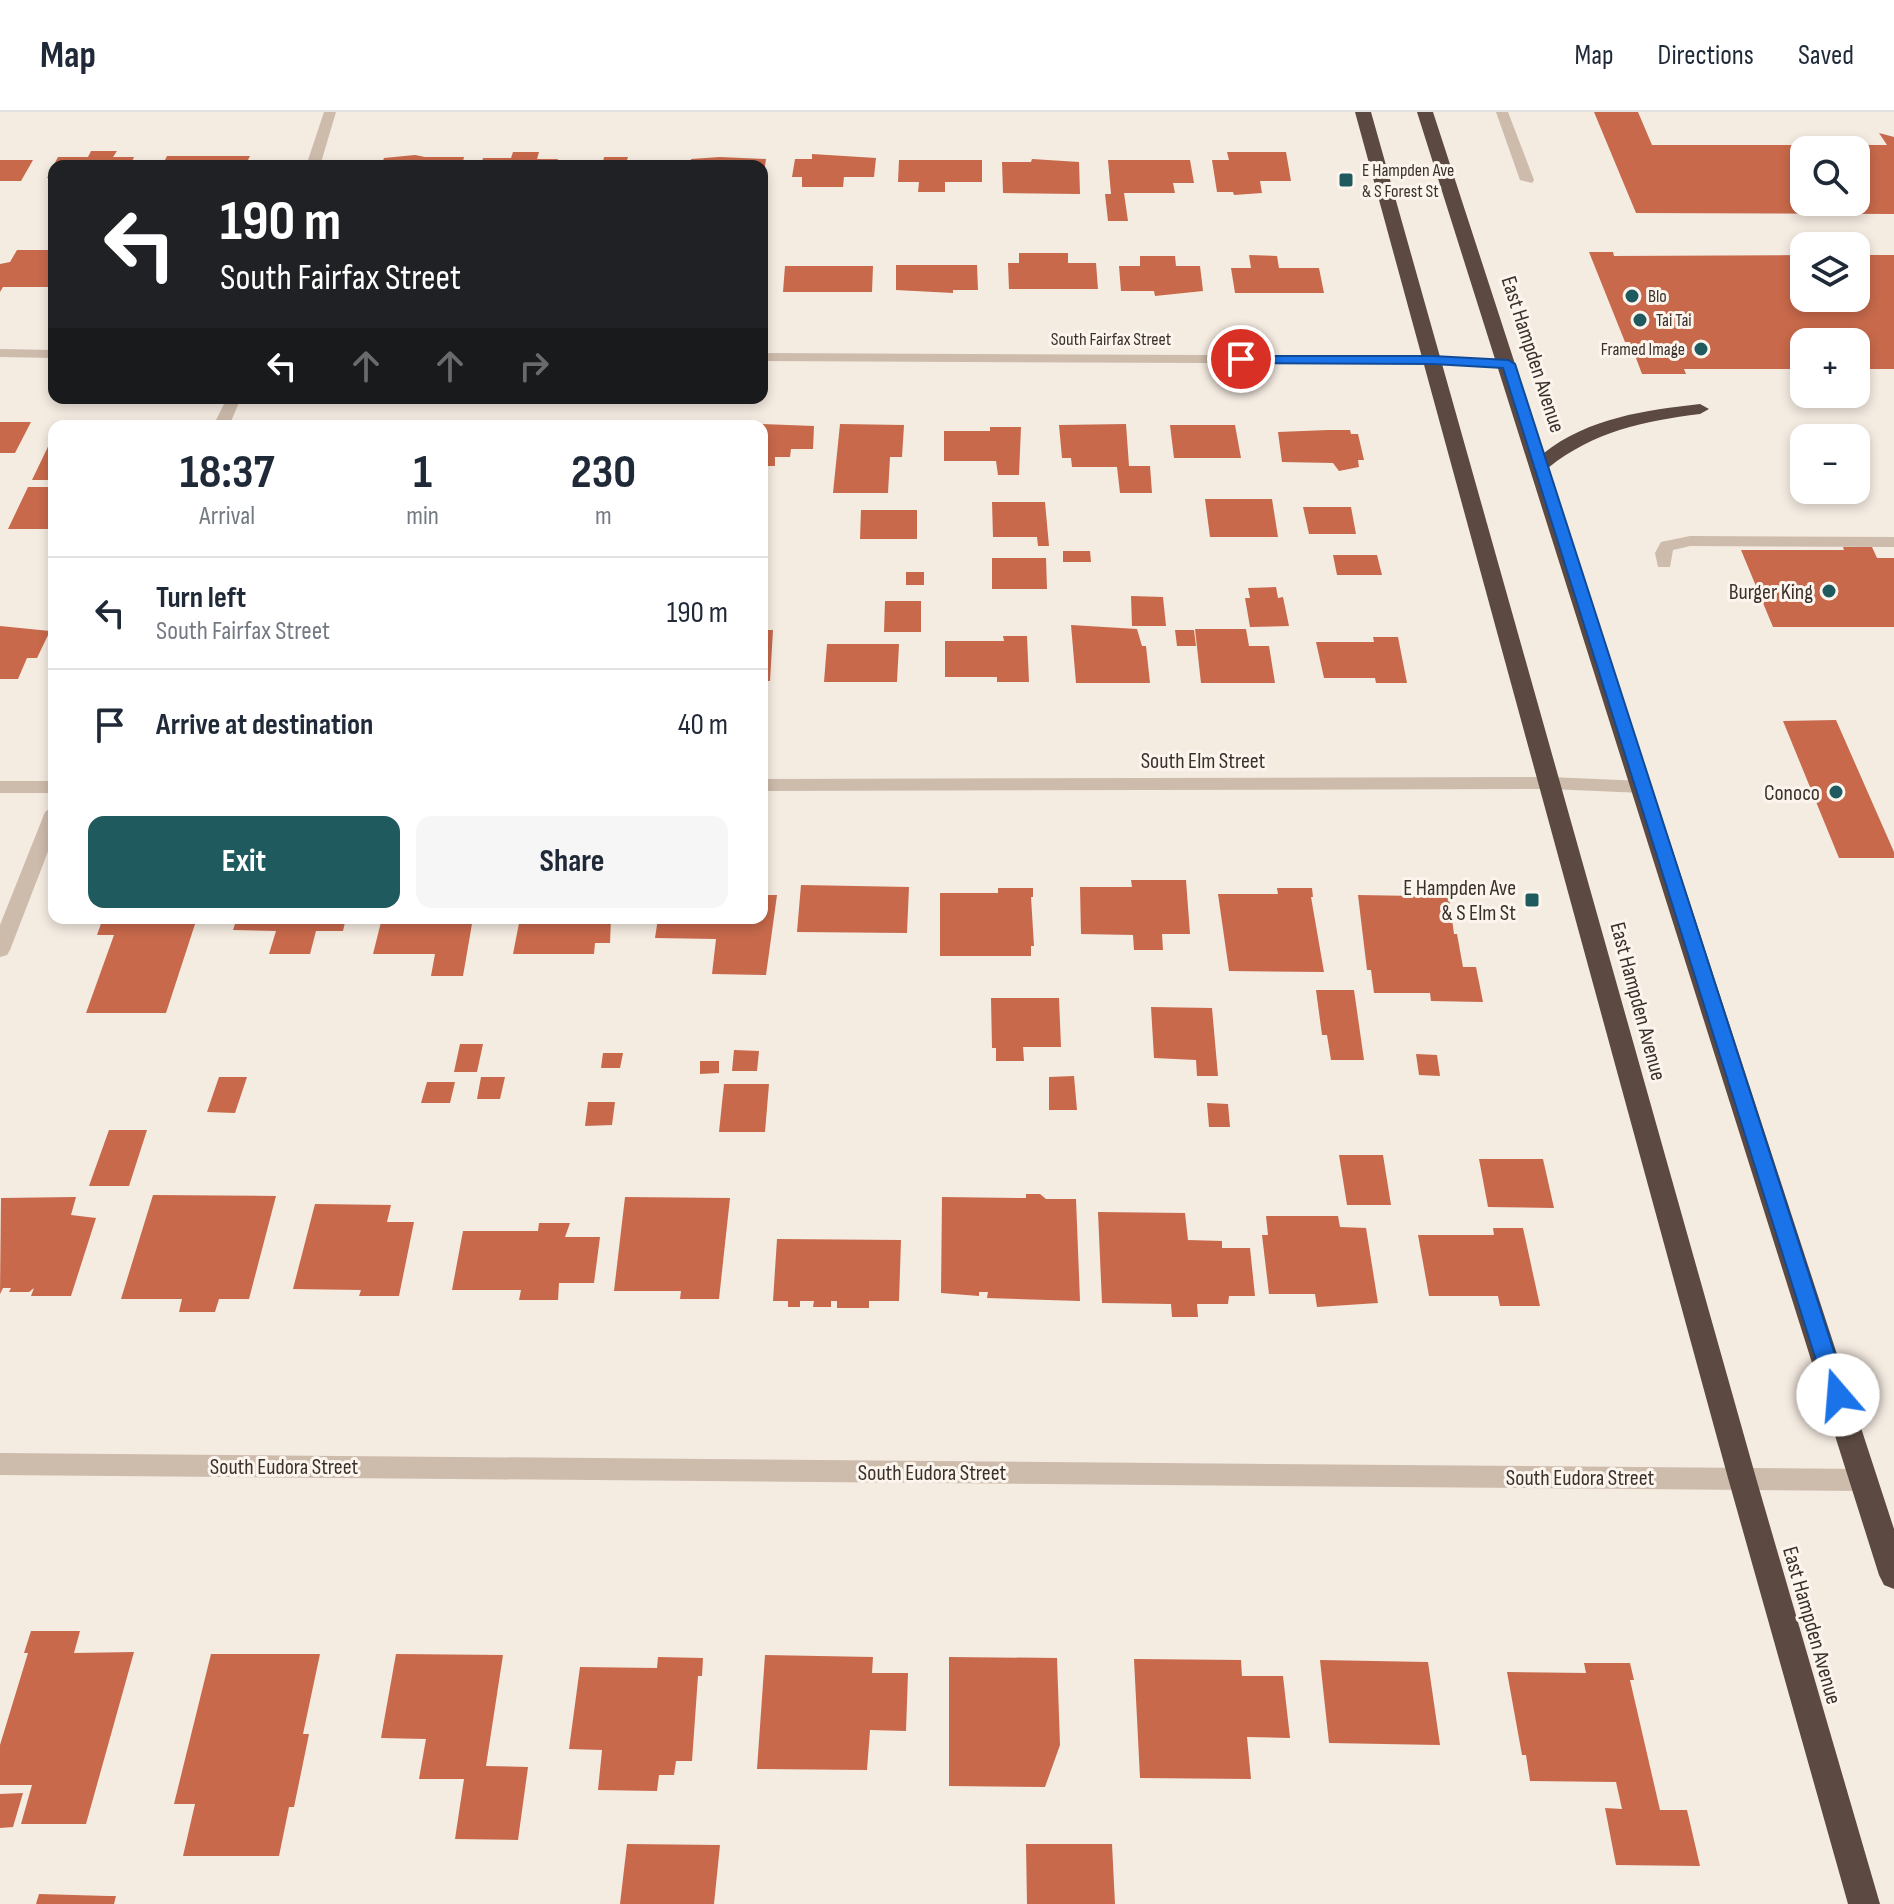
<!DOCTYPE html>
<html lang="en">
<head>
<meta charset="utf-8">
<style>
  body { margin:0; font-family:"Sofia Sans Condensed",sans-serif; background:#f6f6f7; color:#1f2937; height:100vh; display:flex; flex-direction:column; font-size:30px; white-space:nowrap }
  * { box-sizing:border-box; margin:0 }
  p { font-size:26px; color:#747a83 }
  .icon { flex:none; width:44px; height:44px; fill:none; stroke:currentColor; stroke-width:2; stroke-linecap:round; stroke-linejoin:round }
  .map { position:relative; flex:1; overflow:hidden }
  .sheet { position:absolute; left:48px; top:308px; width:720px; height:504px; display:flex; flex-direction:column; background:#fff; border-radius:16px; box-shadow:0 4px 12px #0003 }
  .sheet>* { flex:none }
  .hud { position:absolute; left:48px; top:48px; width:720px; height:244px; border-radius:16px; box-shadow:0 4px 12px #0003; background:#202124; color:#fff; overflow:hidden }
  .controls { position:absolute; left:1790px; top:24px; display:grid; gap:16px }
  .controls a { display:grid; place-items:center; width:80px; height:80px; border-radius:16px; background:#fff; box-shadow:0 4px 12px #0003; font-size:40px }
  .pin { position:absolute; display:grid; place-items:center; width:68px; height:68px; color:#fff; margin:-34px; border:4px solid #fff; border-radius:50%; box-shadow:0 2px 8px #0007 }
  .me { position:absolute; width:88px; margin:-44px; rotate:342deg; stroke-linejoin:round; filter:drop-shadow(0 0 6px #0008) }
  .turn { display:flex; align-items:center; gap:28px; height:168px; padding:0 40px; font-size:36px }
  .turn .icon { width:104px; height:104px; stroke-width:2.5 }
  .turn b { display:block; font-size:56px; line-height:68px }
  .lanes { display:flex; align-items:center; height:76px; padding:0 40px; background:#0003; justify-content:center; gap:40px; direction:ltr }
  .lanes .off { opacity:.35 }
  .eta { display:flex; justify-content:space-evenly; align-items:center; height:136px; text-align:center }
  .eta b { font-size:48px; font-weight:700; line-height:56px }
  .action { display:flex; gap:16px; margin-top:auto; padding:16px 40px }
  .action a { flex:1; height:92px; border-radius:16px; background:#1f5a5e; color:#fff; font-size:32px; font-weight:700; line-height:92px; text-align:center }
  .action a+a { background:#f6f6f7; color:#1f2937 }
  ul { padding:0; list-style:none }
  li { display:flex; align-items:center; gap:24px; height:112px; padding:0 40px; border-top:2px solid #e0e1e3 }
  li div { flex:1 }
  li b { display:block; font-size:30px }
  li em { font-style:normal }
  header { display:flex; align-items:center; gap:48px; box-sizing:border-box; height:112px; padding:0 40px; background:#fff; border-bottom:2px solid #e0e1e3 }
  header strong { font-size:38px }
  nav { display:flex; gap:44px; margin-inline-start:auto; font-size:28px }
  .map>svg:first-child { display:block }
  .building { fill:#c8694b; fill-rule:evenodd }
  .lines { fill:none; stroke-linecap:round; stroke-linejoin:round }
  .minor { fill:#cdbbac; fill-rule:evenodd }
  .highway { fill:#5c4a42; fill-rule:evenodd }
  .route { fill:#1a73e8; stroke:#114b97; stroke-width:2 }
  .poi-dot { fill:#1f5a5e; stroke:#fbf5ee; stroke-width:3 }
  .labels { text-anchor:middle; stroke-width:6; stroke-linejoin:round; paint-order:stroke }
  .far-poi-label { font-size:18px; fill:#3b302b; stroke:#fbf5ee; text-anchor:start }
  .far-street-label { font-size:18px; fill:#3b302b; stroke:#fbf5ee }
  .street-label { font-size:22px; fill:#3b302b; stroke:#fbf5ee }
  .poi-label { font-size:22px; fill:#3b302b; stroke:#fbf5ee; text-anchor:end }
</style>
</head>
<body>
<header>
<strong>Map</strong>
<nav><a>Map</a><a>Directions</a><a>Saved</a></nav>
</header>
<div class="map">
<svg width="1894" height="1792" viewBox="0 0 1894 1792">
  <rect width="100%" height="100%" fill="#f4ebe1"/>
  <path class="building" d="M1594,0H1638L1652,33H1887L1879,21L1894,25V102L1636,101ZM1804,38H1856V90H1804Z
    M91,39H117L113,45H134L130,54H54V66H47L58,45H88Z
    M513,40H539L537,47H558L556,54H481L483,46H511Z
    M1227,40H1286L1291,69H1260L1262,81L1234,83L1233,80H1217L1212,48H1229Z
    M812,42L876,46L874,65H844L843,75H802V65H792L795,47H812Z
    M415,43L425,45H464L462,54H381L384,46Z
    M167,44H250L245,54H162Z
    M604,45H628L627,48H668L667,54H586V50H603Z
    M720,45L766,47L764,61L762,54H690L691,47Z
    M1032,47L1079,50L1080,82L1003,81L1002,50H1031Z
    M0,48H33L21,69H0Z
    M899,48H982V70H945V80H918L919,70H898Z
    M1108,48H1190L1194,71H1173L1175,81H1124L1128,109H1108L1105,82H1111Z
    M17,138H54V175H3L0,180V152L10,150Z
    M1589,140H1613L1614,144L1804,143V186H1856V143H1894V257H1856V230H1804V257H1684L1686,262H1642L1630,230H1625Z
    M1019,141H1068V151H1096L1098,177H1009L1008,151H1019Z
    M1249,143L1277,144L1279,156H1319L1324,181H1235L1231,156H1251Z
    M1140,144H1175L1176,154H1200L1203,179L1155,184L1154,179H1121L1119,154H1140Z
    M896,153H977L978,178H953V181L896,178Z
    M785,154H873L872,180H783Z
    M0,310H31L15,341H0Z
    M463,310L462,314H396L397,311Z
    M762,312L814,314L813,337H791L790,345H775V354H762Z
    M840,312L904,313L902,345H890L888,381H833Z
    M1126,312L1129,354H1150L1152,381H1120L1117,355H1072L1071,346H1062L1059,313Z
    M1170,313H1235L1241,346H1174Z
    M990,315H1021L1019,363H998L996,349H944V319H990Z
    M1328,318H1350L1351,322H1358L1364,348H1358L1359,355L1339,359L1333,351L1282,350L1278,320Z
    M54,322V368H32L44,343Z
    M28,375H54V417H8Z
    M1205,387H1272L1278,425H1210Z
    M992,390H1045L1049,434H1038L1037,425H993Z
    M1303,395H1351L1356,422H1309Z
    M861,398H917V427H860Z
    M1843,435H1872L1877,446H1894V515H1773L1741,438H1844Z
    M1063,439H1090L1091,450H1063Z
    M1333,443H1377L1382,463H1337Z
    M992,446H1046L1047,477H992Z
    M906,460H924V473H906Z
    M1276,475L1278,486L1283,485L1289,514L1250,515L1245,486H1250L1248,476Z
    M1131,484L1163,485L1166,514H1132Z
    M885,489H921V520H884Z
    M1071,513L1137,517L1142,534H1146L1150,571H1076Z
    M0,514L50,519L37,546H27L18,567H0Z
    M1195,517H1246L1249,534H1269L1275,571H1201Z
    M762,518H773L770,569H762Z
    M1175,518H1194L1196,534H1177Z
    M1003,524H1027L1029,570H997V565H945V529H1004Z
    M1373,525H1398L1407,571H1376L1375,566H1324L1316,530H1374Z
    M827,532H899L897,570H824Z
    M1836,608L1894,740V746H1839L1783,609Z
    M1131,768H1186L1190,822H1162L1163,838H1134L1133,823L1081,822L1080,775H1132Z
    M801,773L909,775L907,821L797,820Z
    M998,776H1033V785H1031L1034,834H1031V844H940V781H998Z
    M1277,776H1312L1313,785H1311L1324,860L1229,859L1218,782H1278Z
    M1415,778H1448L1454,822H1457L1463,855H1476L1483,890L1431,889L1430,881H1374L1371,858H1367L1358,783L1416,784Z
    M762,783H777L766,863L712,862L716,827L655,826L658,806H762Z
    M103,806H197L166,901H86L114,823H97Z
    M237,806H346L343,819H316L310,842H269L276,819L233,818Z
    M382,806H473L463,864H431L435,842H373Z
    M520,806H611L610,831H595L594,842H513Z
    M1316,878H1354L1364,948H1331L1327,923H1322Z
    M991,886H1059L1061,935H1023L1024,949H996V936H992Z
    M1151,895L1212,896L1218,964H1197L1196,948L1154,946Z
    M460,932H483L477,960H454Z
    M734,938L759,939L757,959H732Z
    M603,941H623L620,956H601Z
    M1416,942L1437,943L1440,964L1419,963Z
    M700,949H719V961L700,962Z
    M1074,964L1077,998H1049V965Z
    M219,965H247L235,1001L207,1000Z
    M481,965H505L500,987H477Z
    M427,970H455L450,991H421Z
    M724,972H769L765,1020H719Z
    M588,990H615L612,1013L585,1014Z
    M1207,991L1228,992L1230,1015H1209Z
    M109,1018H147L129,1074H89Z
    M1339,1043H1383L1391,1093H1347Z
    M1479,1047H1543L1554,1096L1488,1095Z
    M1026,1082H1040L1046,1087H1076L1080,1189L987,1186L988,1180H979V1184L941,1181L942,1085L1026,1086Z
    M153,1083L276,1084L249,1187H219L215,1200H179L182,1187H121Z
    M76,1085L71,1103L96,1106L71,1184H31L34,1176L29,1180H9L11,1176H3L0,1182L1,1086Z
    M625,1085L730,1086L719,1187H680L681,1179H614Z
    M315,1092L391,1093L387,1110H414L399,1184H359L361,1178L293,1177Z
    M1098,1100L1185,1101L1188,1128L1222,1129V1136H1250L1255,1184H1229L1228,1192H1197L1198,1205H1172L1171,1192L1102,1191Z
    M1266,1104H1338L1340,1115L1366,1116L1378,1191L1317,1195L1315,1182H1269L1262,1123H1268Z
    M539,1111H570L565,1125H600L594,1171H559L558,1188H519L521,1178H452L463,1119H538Z
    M1493,1116H1523L1540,1194H1500L1498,1184H1429L1418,1123H1494Z
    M777,1127L901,1128L899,1189H869V1196H837V1189H831V1195H813L814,1189H800V1195H788V1189H773Z
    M31,1519H80L74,1541L134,1540L86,1712H21L32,1673H0V1633L28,1541H24Z
    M211,1542H320L303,1622H309L294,1695H289L279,1744H183L195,1692H174Z
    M396,1542L503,1543L486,1654L528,1655L518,1728L455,1727L464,1667H419L426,1627L381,1626Z
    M765,1543L873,1545L872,1561H908L906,1619L870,1618L867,1658L757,1657Z
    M658,1545L703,1546L702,1564H698L692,1649H676L674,1663H659L657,1679L598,1678L602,1638L569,1637L580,1555L657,1556Z
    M949,1545L1057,1546L1060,1633L1045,1675L949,1674Z
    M1134,1547L1241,1548L1242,1564H1283L1290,1626L1247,1625L1251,1667L1140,1666Z
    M1320,1548L1428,1550L1440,1633L1329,1631Z
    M1584,1551H1630L1634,1568H1630L1660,1698H1687L1700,1754L1616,1753L1605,1696L1622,1697L1616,1670L1530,1669L1526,1643H1522L1507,1560L1586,1561Z
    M23,1681L13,1715L0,1716V1682Z
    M627,1732L720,1733L714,1792H620Z
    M1026,1732H1112L1115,1792H1027Z
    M39,1782L108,1784H116L114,1792H36Z"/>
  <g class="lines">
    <path class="minor" d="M324,0H336L320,54H306Z
      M1496,0H1508L1534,68L1532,71L1520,68Z
      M0,237L54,238V246L0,245Z
      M762,241L1433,244L1508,248L1515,252L1508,256L1433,252L762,249Z
      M227,286H241L229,314H213Z
      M1690,424L1894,425V435L1690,434L1673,438L1670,455H1658L1655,441L1661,430Z
      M1550,665L1643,669L1652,675L1643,681L1550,677L762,679V667Z
      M0,669H54V681H0Z
      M54,693V724L10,838L7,843L0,845V813L45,700Z
      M0,1341L1864,1357L1872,1360L1876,1368L1872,1376L1864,1379L0,1363Z"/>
    <path class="highway" d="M1355,0H1371L1756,1366L1880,1792H1848L1728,1366Z
      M1417,0H1433L1544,341C1588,306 1646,298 1700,292L1709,297L1700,302C1644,309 1594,319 1548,356L1894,1417V1477L1884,1473L1879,1463Z"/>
  </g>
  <path class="route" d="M1236,244H1433L1508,248L1515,252L1848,1283L1845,1290L1838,1293L1830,1290L1827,1283L1503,256L1433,252L1241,251L1236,250Z"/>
  <g class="poi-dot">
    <rect x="1338" y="60" width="16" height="16" rx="4"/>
    <circle cx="1632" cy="184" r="8"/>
    <circle cx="1640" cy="208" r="8"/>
    <circle cx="1701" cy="237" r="8"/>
    <circle cx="1829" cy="479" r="8"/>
    <circle cx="1836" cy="680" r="8"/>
    <rect x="1524" y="780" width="16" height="16" rx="4"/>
  </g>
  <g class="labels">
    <g class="far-poi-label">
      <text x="1362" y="64">E Hampden Ave<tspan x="1362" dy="21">&amp; S Forest St</tspan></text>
      <text x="1648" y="190">Blo</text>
      <text x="1656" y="214">Tai Tai</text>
      <text x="1685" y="243" text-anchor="end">Framed Image</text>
    </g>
    <g class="far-street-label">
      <text x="1111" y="233">South Fairfax Street</text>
    </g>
    <g class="street-label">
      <text transform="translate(1534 242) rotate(72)" y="8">East Hampden Avenue</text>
      <text x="1203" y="656">South Elm Street</text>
      <text transform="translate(1639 889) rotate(75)" y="8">East Hampden Avenue</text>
      <text x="284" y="1362">South Eudora Street</text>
      <text x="932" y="1368">South Eudora Street</text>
      <text x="1580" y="1373">South Eudora Street</text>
      <text transform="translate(1813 1513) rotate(74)" y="8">East Hampden Avenue</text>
    </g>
    <g class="poi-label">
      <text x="1813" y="487">Burger King</text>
      <text x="1820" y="688">Conoco</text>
      <text x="1516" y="783">E Hampden Ave<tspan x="1516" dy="25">&amp; S Elm St</tspan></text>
    </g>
  </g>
</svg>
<div class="controls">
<a><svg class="icon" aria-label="search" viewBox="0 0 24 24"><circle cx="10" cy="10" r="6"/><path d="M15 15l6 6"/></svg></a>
<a><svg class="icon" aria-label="layers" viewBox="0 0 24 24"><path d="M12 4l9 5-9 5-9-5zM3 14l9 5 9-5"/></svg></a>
<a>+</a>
<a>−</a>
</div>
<div class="pin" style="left:1241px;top:247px;background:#d93025"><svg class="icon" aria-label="arrive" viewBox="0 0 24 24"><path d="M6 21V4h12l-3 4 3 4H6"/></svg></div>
<svg class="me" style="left:1838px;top:1283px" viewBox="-20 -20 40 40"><circle r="19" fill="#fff"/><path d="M0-13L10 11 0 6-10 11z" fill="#1a73e8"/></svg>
<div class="hud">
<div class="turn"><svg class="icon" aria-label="left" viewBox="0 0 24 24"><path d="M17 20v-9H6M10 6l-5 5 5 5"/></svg><div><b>190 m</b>South Fairfax Street</div></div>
<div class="lanes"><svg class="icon" aria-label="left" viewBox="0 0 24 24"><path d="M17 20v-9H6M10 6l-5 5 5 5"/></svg><svg class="icon off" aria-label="ahead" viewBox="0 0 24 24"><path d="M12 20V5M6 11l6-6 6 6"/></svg><svg class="icon off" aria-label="ahead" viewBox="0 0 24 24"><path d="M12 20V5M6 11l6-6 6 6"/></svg><svg class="icon off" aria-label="right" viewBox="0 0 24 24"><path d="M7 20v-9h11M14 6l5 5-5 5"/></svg></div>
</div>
<section class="sheet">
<div class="eta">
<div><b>18:37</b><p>Arrival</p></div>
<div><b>1</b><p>min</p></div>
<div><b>230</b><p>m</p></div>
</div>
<ul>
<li><svg class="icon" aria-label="left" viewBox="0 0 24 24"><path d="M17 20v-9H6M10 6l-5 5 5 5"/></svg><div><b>Turn left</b><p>South Fairfax Street</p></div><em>190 m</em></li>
<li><svg class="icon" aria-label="arrive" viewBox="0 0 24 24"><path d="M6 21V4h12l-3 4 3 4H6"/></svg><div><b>Arrive at destination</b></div><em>40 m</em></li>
</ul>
<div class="action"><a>Exit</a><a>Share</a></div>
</section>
</div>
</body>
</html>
